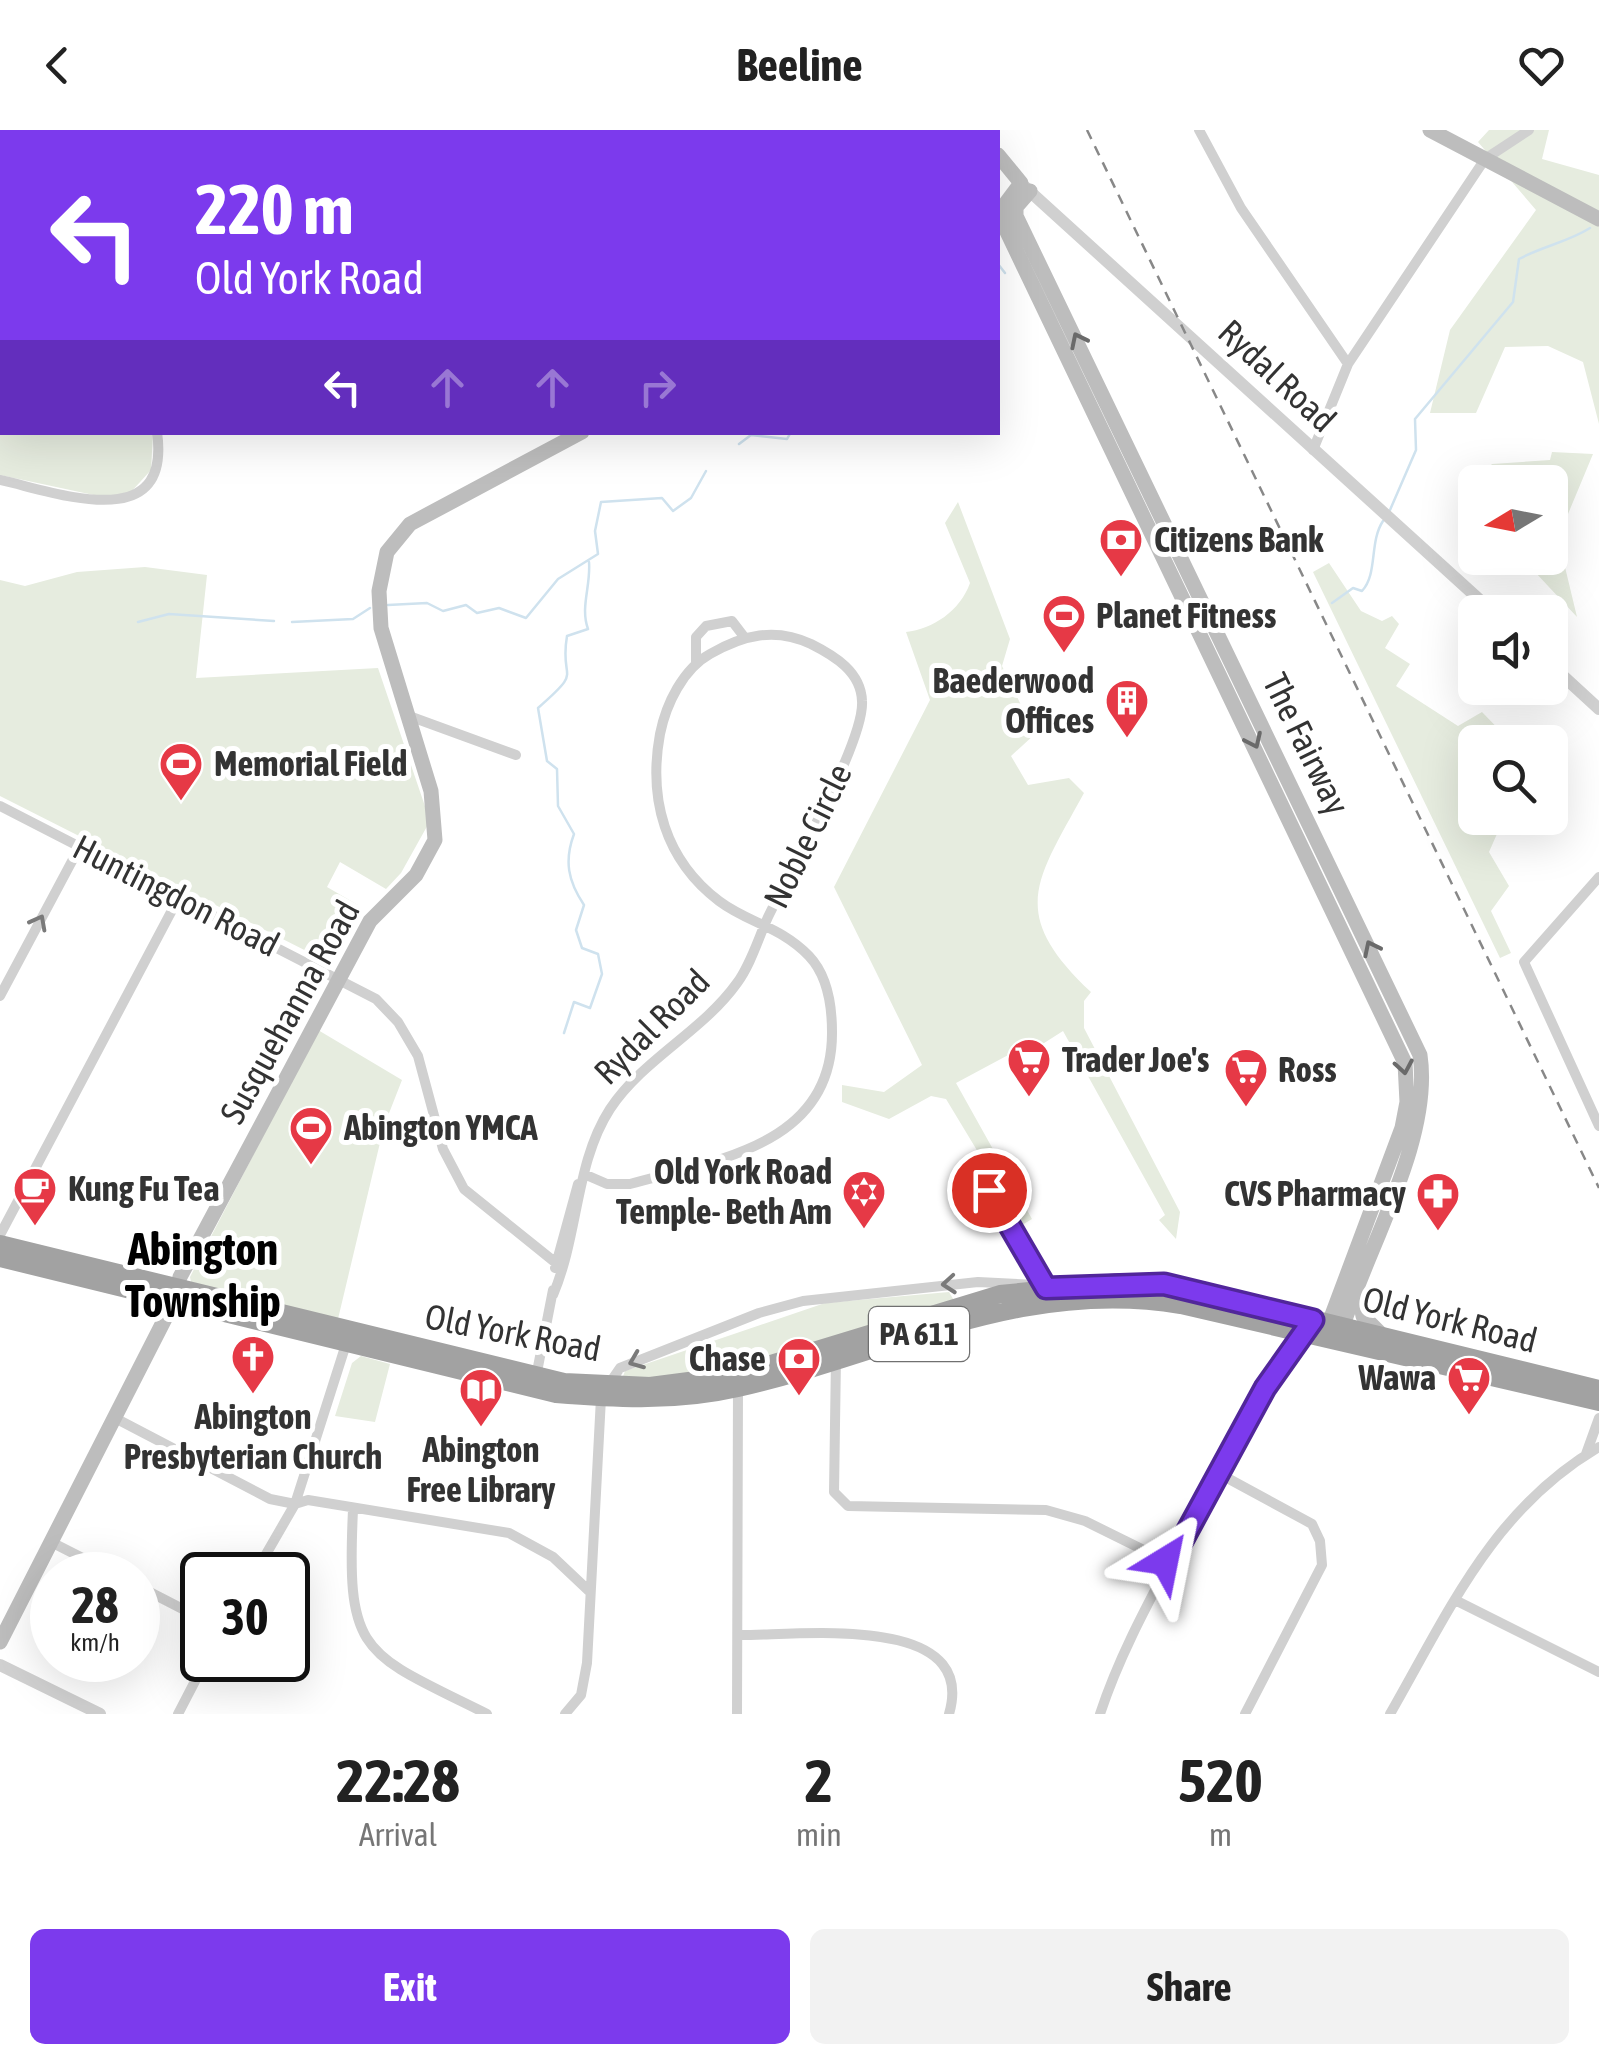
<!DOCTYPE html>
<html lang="en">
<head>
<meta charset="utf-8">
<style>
  body { margin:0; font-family:"Asap Condensed",sans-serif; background:#f2f2f2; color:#222; height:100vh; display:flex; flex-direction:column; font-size:38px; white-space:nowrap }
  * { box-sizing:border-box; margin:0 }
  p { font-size:32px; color:#767676 }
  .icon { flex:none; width:55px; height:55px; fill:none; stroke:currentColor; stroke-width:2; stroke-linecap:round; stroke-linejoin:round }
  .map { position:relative; height:1584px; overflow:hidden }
  .panel { display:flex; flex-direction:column; background:#fff; flex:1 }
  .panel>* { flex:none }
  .top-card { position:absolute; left:0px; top:0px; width:1000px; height:305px; box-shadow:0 10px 40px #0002; background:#7c3aed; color:#fff; overflow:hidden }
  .needle { width:65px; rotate:260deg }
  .controls { position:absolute; left:1458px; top:335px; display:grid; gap:20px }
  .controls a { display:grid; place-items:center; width:110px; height:110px; border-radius:15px; background:#fff; box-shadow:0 10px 40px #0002; font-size:50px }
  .speed { position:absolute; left:30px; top:1422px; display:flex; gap:20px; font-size:50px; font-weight:700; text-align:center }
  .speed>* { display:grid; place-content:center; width:130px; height:130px; border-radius:50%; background:#fff; box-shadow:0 10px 40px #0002; line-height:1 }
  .speed small { font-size:25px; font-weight:400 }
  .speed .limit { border:5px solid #111; border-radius:15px; background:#fff; color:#111 }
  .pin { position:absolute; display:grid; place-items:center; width:85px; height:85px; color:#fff; margin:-42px; border:5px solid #fff; border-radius:50%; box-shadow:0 2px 10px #0007 }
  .me { position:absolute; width:110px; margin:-55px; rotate:35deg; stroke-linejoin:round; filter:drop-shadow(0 0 8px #0008) }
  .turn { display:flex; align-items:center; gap:35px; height:210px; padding:0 30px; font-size:45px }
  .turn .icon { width:130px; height:130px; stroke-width:2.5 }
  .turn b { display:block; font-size:70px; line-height:85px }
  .lanes { display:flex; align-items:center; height:95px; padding:0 30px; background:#0003; justify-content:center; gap:50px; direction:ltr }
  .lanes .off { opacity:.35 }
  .eta { display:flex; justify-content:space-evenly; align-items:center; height:170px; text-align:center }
  .eta b { font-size:60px; font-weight:700; line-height:70px }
  .cta { display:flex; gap:20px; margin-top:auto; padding:20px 30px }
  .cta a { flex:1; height:115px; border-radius:15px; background:#7c3aed; color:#fff; font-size:40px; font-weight:700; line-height:115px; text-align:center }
  .cta a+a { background:#f2f2f2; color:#222 }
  header { display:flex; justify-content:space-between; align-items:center; height:130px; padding:0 30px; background:#fff; font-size:45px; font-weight:700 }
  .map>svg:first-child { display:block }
  .green { fill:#e6ecdf }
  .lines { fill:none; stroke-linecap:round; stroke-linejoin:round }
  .stream { stroke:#cfe2ee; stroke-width:2.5 }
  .minor { stroke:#d0d0d0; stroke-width:10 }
  .tertiary { stroke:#d0d0d0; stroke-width:12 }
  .secondary { stroke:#bdbdbd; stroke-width:15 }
  .trunk { stroke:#a2a2a2; stroke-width:18 }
  .rail { stroke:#888; stroke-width:2.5; stroke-dasharray:10 8; stroke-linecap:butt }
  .oneway { stroke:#6a6a6a }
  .oneway2 { stroke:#7a7a7a }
  .route-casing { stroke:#51269a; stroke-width:25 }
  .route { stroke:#7c3aed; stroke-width:18 }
  .labels { text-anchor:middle; stroke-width:10; stroke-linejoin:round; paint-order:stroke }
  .shield { fill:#fff; stroke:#707070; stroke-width:2.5 }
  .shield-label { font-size:32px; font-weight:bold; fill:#333 }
  .street-label { font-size:35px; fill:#333; stroke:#fff }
  .poi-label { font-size:35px; font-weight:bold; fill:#333; stroke:#fff; text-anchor:start }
  .district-label { font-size:45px; font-weight:bold; fill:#000; stroke:#fff }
</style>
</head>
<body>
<header><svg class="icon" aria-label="back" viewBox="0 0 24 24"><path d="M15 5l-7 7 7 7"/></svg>Beeline<svg class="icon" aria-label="heart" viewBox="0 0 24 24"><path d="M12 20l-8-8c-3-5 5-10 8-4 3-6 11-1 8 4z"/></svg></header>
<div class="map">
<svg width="1599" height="1584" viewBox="0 0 1599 1584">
  <rect width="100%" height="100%" fill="#fff"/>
  <path class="green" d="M1489,0H1549L1542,29L1599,45V294L1583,232L1548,216L1505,217L1476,283H1430L1450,200L1536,80L1478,12Z
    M0,186L2,302L153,303L151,340L130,363L103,367L0,345Z
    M1552,322L1593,324L1558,408L1577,487L1522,428H1550V352H1475V377L1463,365L1492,334L1550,330Z
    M958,372L1010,509L1002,536L1035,604L1011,626L1028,655L1069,648L1084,663C1036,751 1007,783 1091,862L1084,871V898L1180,1082L1176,1109L1159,1090L1165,1085L1063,901L1030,922L1027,915L956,953L1032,1089L1022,1095L946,969L931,966L889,989L842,972V955L884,962L922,935L834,757L930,570L906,502C933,499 960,481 970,453L945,393Z
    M1329,433L1361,481L1382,491L1392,486L1399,494L1385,518L1410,534L1396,556L1458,596L1482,582L1511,612H1475V688H1504L1489,722L1509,756L1491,781L1511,823L1500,828L1313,442Z
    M145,437L207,445L196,548L378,538L430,691L401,743L386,759L340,732L327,757L358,775L328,832L0,666V450L25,456L77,442Z
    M318,900L402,950L384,996L338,1189L191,1152L190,1147Z
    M949,1162L955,1172L699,1247L622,1249L625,1241L825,1173Z
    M361,1226L390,1234L375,1292L335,1286L352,1233Z"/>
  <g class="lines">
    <path class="stream" d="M901,0L903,2
      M998,134L1005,143
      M739,314L751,305L787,309L791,302
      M1390,380L1416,320L1415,289L1513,172L1519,129C1543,116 1568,112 1590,98
      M1332,473L1353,458L1362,461C1378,444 1369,412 1383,391
      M388,475L427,473L443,481L466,475L477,483L499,478L526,488L558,449L598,424L595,401L601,372L662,368L673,381L691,368L706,341
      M138,492L169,484L274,491
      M292,492L353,489L370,478
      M564,903L574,872L590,878L602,844L598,824L582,818L576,800L584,775C568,751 564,731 574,704L558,676L557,639L547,631L538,578C585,537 559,553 567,506L588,499C580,477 591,456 589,432"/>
    <path class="minor" d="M1199,0L1241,78L1348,234
      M119,2V0
      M350,2L354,0
      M1313,320L1348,234L1485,29L1529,0
      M0,350C56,362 172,407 157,302
      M696,532V507L706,496L732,491L745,508
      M409,586L516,625
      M0,676L376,869L398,892L418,926L443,1019L464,1059L556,1133
      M1599,747L1524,832L1599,996
      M0,866L79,718
      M989,1060L1045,1157
      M0,1105L179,767
      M555,1138L578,1054
      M553,1165C579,1104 575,1033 610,979C643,929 702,902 737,853C751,834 758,809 768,787C789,743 865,611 862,571C861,542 835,526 811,514C775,497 743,505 710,524C683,539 666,574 660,604C648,669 665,730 719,771C748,793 780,796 809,826C828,846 832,876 832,902C833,1016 715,1030 630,1054H607L584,1044
      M836,1227L834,1362L848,1376L1046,1380L1085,1391L1170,1433
      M536,1247L553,1160
      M609,1254L620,1238L759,1183L803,1171L978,1152L1035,1155
      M115,1288L270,1369L295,1374L308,1370L509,1403L553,1427L589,1461
      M1586,1324L1599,1288
      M1218,1343L1312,1394L1320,1411L1322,1435L1245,1584
      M353,1380C346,1526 362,1522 487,1584
      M51,1412L116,1445
      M254,1445L295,1374L347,1211
      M138,1456L202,1489
      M1455,1470L1599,1542
      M738,1505C796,1506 979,1481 949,1584
      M178,1584L206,1530
      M565,1584L581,1565L587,1533L601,1268
      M737,1584L738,1256
      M1100,1584C1120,1523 1152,1466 1182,1409C1220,1339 1258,1269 1304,1203
      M1390,1584C1449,1481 1493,1379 1599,1317"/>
    <path class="tertiary" d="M1025,57L1493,482
      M1550,534L1599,579
      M0,1535L100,1584"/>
    <path class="secondary" d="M950,0L953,2
      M971,0L974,2
      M1430,0L1599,89
      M778,2L780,0
      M998,25L1021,53
      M1030,61L1016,77V86L1420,925C1433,1011 1364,1123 1339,1208
      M998,83L1405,933L1407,972L1402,998L1326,1201
      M1001,89L1003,77L1021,53
      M1358,1160L1363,1186L1383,1206
      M0,1512L174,1171L180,1147L370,791L416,745L435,710L431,661L381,498L379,461L387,422L410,394L582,302"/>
    <path class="trunk" d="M0,1114L564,1252L650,1256L735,1245L1000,1164L1119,1152L1203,1162L1599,1259
      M0,1128L556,1264C618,1269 677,1272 738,1258C890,1224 1020,1148 1181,1175L1599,1272"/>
    <path class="rail" d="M1087,0L1599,1058"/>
  </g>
  <defs><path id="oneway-chevron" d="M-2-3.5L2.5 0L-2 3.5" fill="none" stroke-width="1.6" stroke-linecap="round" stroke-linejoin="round" transform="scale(2.5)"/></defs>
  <g class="oneway">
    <use href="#oneway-chevron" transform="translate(1078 210) rotate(-116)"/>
    <use href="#oneway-chevron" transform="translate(1254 611) rotate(65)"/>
    <use href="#oneway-chevron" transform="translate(1371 818) rotate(-116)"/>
    <use href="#oneway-chevron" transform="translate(1404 937) rotate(80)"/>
  </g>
  <g class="oneway2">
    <use href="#oneway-chevron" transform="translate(39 792) rotate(-62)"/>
    <use href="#oneway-chevron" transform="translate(949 1154) rotate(175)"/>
    <use href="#oneway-chevron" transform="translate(636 1231) rotate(158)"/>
  </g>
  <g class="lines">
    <defs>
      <path id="route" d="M989,1060L1046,1158L1164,1154L1313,1190L1265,1258L1170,1433L1165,1431"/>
    </defs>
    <use href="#route" class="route-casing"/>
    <use href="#route" class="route"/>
  </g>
  <defs>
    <symbol id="bank-pin" viewBox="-11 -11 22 30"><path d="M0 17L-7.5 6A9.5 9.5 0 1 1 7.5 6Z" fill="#e63946" stroke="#fff"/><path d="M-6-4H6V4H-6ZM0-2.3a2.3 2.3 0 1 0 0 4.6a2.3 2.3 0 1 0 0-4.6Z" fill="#fff"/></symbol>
    <symbol id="stadium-pin" viewBox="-11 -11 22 30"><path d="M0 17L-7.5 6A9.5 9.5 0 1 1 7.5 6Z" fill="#e63946" stroke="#fff"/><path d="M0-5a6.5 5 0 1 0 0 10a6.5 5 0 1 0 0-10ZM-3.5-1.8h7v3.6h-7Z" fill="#fff"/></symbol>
    <symbol id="building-pin" viewBox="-11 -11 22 30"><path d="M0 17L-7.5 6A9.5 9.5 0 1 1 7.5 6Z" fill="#e63946" stroke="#fff"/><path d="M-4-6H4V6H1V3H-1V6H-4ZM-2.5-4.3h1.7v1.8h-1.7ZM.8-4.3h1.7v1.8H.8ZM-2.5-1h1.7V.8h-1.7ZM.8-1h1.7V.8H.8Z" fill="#fff"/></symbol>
    <symbol id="supermarket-pin" viewBox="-11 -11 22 30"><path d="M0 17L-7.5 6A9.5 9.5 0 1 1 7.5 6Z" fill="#e63946" stroke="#fff"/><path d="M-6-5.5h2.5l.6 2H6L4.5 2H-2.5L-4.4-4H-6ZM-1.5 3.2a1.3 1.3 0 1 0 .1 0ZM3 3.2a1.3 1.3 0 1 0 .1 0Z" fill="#fff"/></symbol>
    <symbol id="cafe-pin" viewBox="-11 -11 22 30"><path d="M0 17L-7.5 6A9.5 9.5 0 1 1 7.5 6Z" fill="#e63946" stroke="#fff"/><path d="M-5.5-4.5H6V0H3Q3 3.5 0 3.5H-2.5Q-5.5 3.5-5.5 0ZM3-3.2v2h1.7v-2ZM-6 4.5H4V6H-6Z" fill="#fff"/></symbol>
    <symbol id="synagogue-pin" viewBox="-11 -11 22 30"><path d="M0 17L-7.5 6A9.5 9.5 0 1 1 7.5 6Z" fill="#e63946" stroke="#fff"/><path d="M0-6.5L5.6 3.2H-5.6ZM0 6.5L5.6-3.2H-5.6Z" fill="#fff"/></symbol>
    <symbol id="pharmacy-pin" viewBox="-11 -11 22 30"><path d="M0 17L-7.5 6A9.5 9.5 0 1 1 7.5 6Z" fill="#e63946" stroke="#fff"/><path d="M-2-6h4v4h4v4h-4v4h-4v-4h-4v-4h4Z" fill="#fff"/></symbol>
    <symbol id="church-pin" viewBox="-11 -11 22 30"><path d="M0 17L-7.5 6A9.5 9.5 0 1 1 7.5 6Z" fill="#e63946" stroke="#fff"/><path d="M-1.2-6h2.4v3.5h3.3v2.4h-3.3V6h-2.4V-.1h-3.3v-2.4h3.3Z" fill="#fff"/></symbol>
    <symbol id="library-pin" viewBox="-11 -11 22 30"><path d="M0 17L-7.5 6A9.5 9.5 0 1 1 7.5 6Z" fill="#e63946" stroke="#fff"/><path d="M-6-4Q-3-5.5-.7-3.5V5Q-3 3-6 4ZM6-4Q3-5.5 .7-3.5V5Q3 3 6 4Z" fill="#fff"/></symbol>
  </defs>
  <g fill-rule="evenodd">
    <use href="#bank-pin" x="1096" y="385" width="50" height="68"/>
    <use href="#stadium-pin" x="1039" y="461" width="50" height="68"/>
    <use href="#building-pin" x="1102" y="546" width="50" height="68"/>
    <use href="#stadium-pin" x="156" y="609" width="50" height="68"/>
    <use href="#supermarket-pin" x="1004" y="905" width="50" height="68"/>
    <use href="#supermarket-pin" x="1221" y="915" width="50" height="68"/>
    <use href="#stadium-pin" x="286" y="973" width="50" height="68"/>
    <use href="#cafe-pin" x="10" y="1034" width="50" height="68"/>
    <use href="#synagogue-pin" x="839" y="1037" width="50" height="68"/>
    <use href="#pharmacy-pin" x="1413" y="1039" width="50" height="68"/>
    <use href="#church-pin" x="228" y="1202" width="50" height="68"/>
    <use href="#bank-pin" x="774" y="1204" width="50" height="68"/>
    <use href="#supermarket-pin" x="1444" y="1223" width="50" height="68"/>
    <use href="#library-pin" x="456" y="1235" width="50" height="68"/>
  </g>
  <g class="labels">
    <rect class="shield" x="869" y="1177" width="100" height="54" rx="8"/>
    <g class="shield-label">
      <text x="919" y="1215">PA 611</text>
    </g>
    <g class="street-label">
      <text transform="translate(1277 246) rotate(43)" y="12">Rydal Road</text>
      <text transform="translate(1306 614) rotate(64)" y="12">The Fairway</text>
      <text transform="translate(808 706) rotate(-64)" y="12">Noble Circle</text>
      <text transform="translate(176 766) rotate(27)" y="12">Huntingdon Road</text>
      <text transform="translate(290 882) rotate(-61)" y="12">Susquehanna Road</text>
      <text transform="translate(652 897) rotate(-45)" y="12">Rydal Road</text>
      <text transform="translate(1450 1190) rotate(14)" y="12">Old York Road</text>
      <text transform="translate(513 1203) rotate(11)" y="12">Old York Road</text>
    </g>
    <g class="poi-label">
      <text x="1154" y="422">Citizens Bank</text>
      <text x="1096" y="498">Planet Fitness</text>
      <text x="1094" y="563" text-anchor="end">Baederwood<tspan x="1094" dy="40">Offices</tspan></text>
      <text x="214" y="646">Memorial Field</text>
      <text x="1062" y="942">Trader Joe's</text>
      <text x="1278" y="952">Ross</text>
      <text x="344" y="1010">Abington YMCA</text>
      <text x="832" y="1054" text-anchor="end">Old York Road<tspan x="832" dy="40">Temple- Beth Am</tspan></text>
      <text x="68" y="1071">Kung Fu Tea</text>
      <text x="1406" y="1076" text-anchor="end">CVS Pharmacy</text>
      <text x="766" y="1241" text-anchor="end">Chase</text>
      <text x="1436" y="1260" text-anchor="end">Wawa</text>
      <text x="253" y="1299" text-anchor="middle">Abington<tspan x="253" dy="40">Presbyterian Church</tspan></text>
      <text x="481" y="1332" text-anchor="middle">Abington<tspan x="481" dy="40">Free Library</tspan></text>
    </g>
    <g class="district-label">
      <text x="203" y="1135">Abington<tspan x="203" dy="52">Township</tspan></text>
    </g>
  </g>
</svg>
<div class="controls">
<a><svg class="needle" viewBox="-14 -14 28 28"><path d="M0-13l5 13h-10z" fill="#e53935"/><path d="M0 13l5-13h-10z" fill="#767676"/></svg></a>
<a><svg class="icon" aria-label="sound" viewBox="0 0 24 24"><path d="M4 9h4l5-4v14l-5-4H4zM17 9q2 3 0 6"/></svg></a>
<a><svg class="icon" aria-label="search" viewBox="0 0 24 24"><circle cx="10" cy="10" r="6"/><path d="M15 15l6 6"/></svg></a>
</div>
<div class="speed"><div>28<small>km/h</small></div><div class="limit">30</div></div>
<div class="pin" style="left:989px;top:1060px;background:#d93025"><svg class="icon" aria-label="arrive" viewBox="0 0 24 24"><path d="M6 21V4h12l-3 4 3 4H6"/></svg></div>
<svg class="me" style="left:1165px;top:1431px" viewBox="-20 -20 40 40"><path d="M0-17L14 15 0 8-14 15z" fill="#7c3aed" stroke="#fff" stroke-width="4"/></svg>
<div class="top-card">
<div class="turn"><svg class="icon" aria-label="left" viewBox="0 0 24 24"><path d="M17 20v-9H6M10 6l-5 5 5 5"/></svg><div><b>220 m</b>Old York Road</div></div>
<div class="lanes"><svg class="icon" aria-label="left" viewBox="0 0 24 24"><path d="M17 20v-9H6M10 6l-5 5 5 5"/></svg><svg class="icon off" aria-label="ahead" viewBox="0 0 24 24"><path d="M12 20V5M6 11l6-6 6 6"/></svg><svg class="icon off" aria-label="ahead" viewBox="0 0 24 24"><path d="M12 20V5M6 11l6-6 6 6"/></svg><svg class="icon off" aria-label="right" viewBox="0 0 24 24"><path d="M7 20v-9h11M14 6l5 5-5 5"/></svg></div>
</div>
</div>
<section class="panel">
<div class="eta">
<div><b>22:28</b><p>Arrival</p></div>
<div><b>2</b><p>min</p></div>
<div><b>520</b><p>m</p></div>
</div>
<div class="cta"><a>Exit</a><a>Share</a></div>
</section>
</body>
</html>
